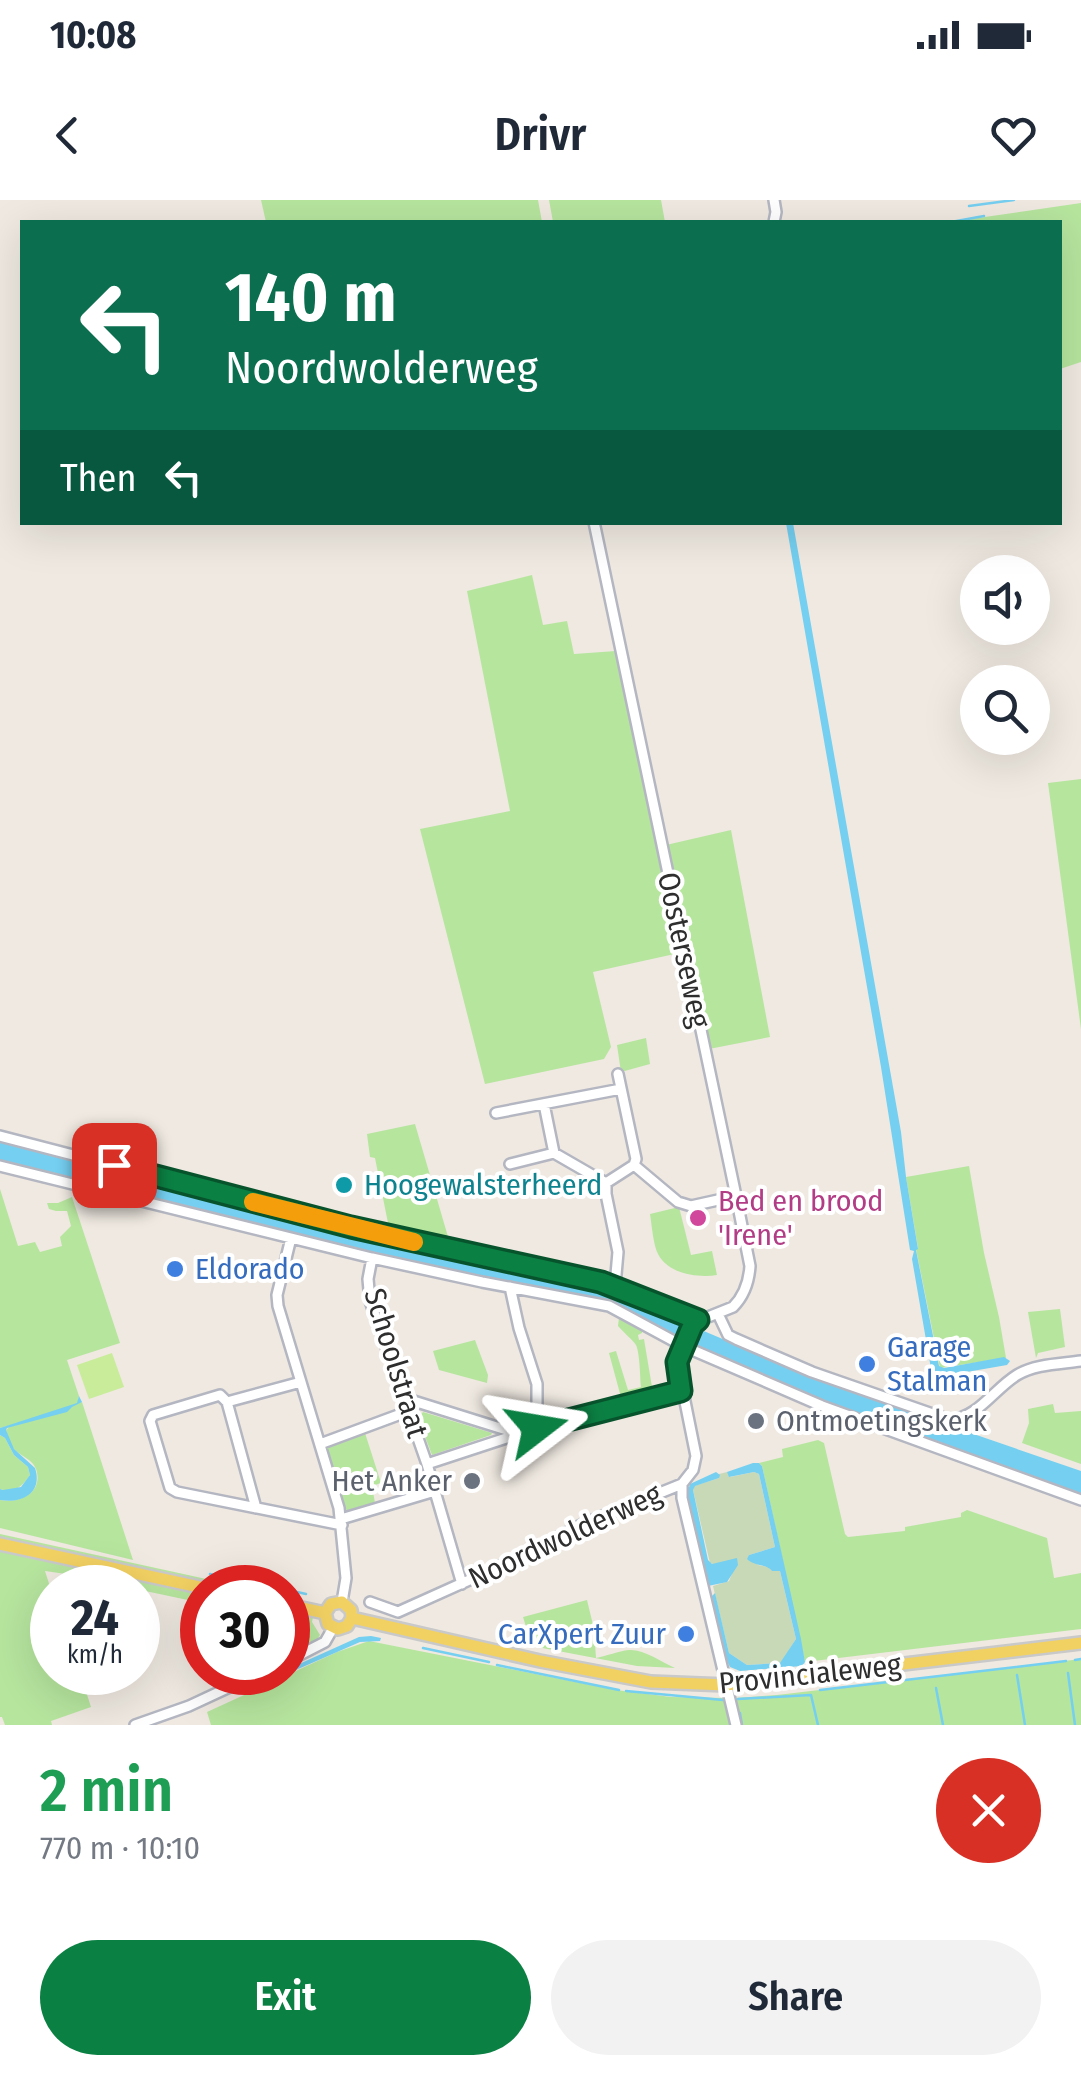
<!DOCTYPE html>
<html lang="en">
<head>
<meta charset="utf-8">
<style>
  body { margin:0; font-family:"Fira Sans Condensed",sans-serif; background:#f2f2f3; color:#1f2937; height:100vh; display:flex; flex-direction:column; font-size:38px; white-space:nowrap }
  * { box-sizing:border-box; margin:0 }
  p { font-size:32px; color:#747a83 }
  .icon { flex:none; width:55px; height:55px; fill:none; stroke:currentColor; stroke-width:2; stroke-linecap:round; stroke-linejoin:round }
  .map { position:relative; height:1525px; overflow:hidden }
  .panel { display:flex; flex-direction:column; background:#fff; flex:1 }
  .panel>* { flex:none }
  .hud { position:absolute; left:20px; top:20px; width:1042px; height:305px; border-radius:0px; box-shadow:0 10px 40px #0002; background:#0b6e4f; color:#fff; overflow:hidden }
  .tools { position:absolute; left:960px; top:355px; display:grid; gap:20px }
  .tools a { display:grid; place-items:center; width:90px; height:90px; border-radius:50%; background:#fff; box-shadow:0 10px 40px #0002; font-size:50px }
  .speed { position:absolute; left:30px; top:1365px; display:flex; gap:20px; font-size:50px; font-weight:700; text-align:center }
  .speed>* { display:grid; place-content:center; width:130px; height:130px; border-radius:50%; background:#fff; box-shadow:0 10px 40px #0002; line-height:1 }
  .speed small { font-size:25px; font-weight:400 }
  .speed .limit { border:15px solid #d22; background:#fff; color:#111 }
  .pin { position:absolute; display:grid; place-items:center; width:85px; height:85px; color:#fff; margin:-42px; border-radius:20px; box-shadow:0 5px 15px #0006 }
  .me { position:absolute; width:110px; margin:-55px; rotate:76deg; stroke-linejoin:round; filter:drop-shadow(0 0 8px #0008) }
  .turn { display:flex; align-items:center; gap:35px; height:210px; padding:0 40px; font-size:45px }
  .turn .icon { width:130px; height:130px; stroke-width:2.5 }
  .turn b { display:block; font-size:70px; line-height:85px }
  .then { display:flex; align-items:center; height:95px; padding:0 40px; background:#0003; gap:20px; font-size:38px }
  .round { display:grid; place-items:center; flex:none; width:105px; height:105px; border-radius:52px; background:#f2f2f3 }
  .overview { display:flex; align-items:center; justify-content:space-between; height:170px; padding:0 40px }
  h1 { font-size:60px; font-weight:600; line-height:75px; color:#1e9e55 }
  .primary-button { display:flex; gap:20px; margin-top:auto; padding:20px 40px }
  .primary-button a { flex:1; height:115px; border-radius:60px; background:#0b8043; color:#fff; font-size:40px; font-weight:600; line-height:115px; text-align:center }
  .primary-button a+a { background:#f2f2f3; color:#1f2937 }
  .status { display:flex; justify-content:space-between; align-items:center; height:70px; padding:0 50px; background:#fff; direction:ltr }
  .status svg { height:28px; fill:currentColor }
  header { display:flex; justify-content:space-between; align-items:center; height:130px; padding:0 40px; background:#fff; font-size:45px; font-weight:600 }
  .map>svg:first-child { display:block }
  .green { fill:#b6e59e }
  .cemetery { fill:#c8d9b8 }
  .pitch { fill:#c9ec9a }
  .water { fill:#75cff0 }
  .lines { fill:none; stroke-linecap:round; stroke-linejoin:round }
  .stream { stroke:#75cff0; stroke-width:2.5 }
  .minor-casing { stroke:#b4b7c1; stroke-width:14 }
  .major-casing { stroke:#c9c9c9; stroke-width:16 }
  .minor { stroke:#fff; stroke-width:9 }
  .major { stroke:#f2d163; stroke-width:11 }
  .route-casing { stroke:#07532c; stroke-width:25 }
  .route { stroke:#0b8043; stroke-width:18 }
  .slow { stroke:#f59e0b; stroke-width:18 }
  .culture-dot { fill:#0f9aa8; stroke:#fff; stroke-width:4 }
  .hotel-dot { fill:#d1479c; stroke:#fff; stroke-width:4 }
  .shop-dot { fill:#3f7fe0; stroke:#fff; stroke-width:4 }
  .worship-dot { fill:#6b7280; stroke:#fff; stroke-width:4 }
  .labels { text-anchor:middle; stroke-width:8; stroke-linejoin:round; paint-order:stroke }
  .street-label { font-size:30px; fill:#2e2e2e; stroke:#fff }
  .culture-label { font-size:30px; fill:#0d838f; stroke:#fff; text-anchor:start }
  .hotel-label { font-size:30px; fill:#b23c85; stroke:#fff; text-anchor:start }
  .shop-label { font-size:30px; fill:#366cbe; stroke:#fff; text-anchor:start }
  .worship-label { font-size:30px; fill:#5b616d; stroke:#fff; text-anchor:start }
</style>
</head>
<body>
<div class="status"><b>10:08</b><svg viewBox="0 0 49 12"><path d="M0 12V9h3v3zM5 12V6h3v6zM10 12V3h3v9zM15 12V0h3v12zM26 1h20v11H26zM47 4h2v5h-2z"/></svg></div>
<header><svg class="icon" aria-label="back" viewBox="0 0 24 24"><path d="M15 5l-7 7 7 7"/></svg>Drivr<svg class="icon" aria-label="heart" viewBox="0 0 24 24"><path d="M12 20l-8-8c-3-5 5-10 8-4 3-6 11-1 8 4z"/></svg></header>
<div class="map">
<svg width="1081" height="1525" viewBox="0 0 1081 1525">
  <rect width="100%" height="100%" fill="#efe9e1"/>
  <path class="green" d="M261,0H538L542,22H266Z
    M549,0H661L665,22H553Z
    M1081,3V162L1060,169V22H950Z
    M532,375L543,425L567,421L574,454L616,451L679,753L593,772L611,847L604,859L485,884L420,629L510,611L467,391Z
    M1081,579V829L1048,583Z
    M731,630L770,837L709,849L666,645Z
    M646,838L650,864L621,872L617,845Z
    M415,924L451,1047L390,1033L375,958L370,957L367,934Z
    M969,966L984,1053L999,1117L1006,1158L940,1168L916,1049L918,1048L906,977Z
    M0,989L18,1046L35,1042L40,1052L62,1046L60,1037L71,1026L67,1011H56L49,1009L47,1003H58L72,997L120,1143L67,1160L79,1196L78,1203L82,1202L133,1360L0,1328V1300C19,1304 44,1293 36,1269C32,1258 17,1255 11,1246C11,1245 6,1231 6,1230L11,1225L0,1228Z
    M679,1007L691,1055L712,1051L717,1075C698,1078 668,1074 658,1054C653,1044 652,1026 650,1014Z
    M1060,1109L1065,1147L1038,1153L1036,1158L1028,1112Z
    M619,1118L642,1129V1133L638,1135L639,1140L644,1139L653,1193L622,1201L609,1153L616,1151L628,1190L641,1187C640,1177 640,1154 636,1145C632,1139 624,1133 618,1126Z
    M475,1140L488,1175L487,1183L439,1170L433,1151Z
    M1053,1204L1055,1213L1081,1211V1264L1022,1243L1029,1223L1028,1209Z
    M423,1212L492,1233L491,1235L432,1255L418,1218Z
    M365,1233L381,1283L372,1286L375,1303L347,1312L326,1246Z
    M0,1235L5,1238L14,1255L28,1267L30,1275C23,1286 14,1294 0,1289Z
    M818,1240L824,1243L845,1334L848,1337L905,1331V1327L961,1317V1313L967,1310L1047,1338L1054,1378L1081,1373V1429L805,1462L762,1266L759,1263L783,1257L782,1249Z
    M0,1334L243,1387H221L0,1340Z
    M0,1348L74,1366L73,1375L45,1371L52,1393V1472L80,1473L91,1507L51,1521L52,1525H5L2,1517H0Z
    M81,1367L202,1391V1403L79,1377Z
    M587,1400L594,1429L596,1458C607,1456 618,1451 629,1450C644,1449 661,1462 675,1468L637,1466L532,1446L523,1417Z
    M288,1410L313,1417L312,1422L320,1435L314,1445L288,1457Z
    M369,1441L616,1490L671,1497L725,1498L732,1525H211L207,1512L337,1452Z
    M1081,1459V1525H739L735,1498L777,1495Z"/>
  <path class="cemetery" d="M727,1272L730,1277L754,1272L759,1274L775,1347L749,1355L758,1365L768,1367L772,1371H780L796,1439L781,1463L747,1465L729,1453L713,1386L729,1381L733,1371L710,1363L693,1290L694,1286L719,1278V1274Z"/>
  <path class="pitch" d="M112,1153L124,1187L89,1199L77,1165Z"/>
  <path class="water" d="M786,323H793L901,932L906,977L918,1049L916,1050L939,1166L944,1168L1004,1157L1010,1161L1007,1165L955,1174L944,1184L934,1186L912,1059L914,1051L910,1050L881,867Z
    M0,940L376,1038L623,1093L699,1129L834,1186L1081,1271V1294L943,1247L781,1186L692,1144L683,1137H679L610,1104L391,1059L0,963Z
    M79,1196L82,1202L72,1207L67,1212L7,1228L6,1230L14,1249L35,1268C43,1292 23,1304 0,1300V1289L3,1290L21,1287L30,1275L28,1267L14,1255L5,1238L0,1235V1228L77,1203Z
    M753,1263H759L762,1266L801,1439L805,1462L802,1466L740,1471L730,1467L727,1461L712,1403V1396L715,1393L729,1453L747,1465L780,1463L796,1439L780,1371H772C765,1363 755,1367 747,1359L749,1355L775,1347L759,1274L754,1272L729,1277L727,1272Z
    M716,1272L720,1275L719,1278L695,1286L693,1290L708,1360L712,1364L737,1358L738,1365L727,1382L708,1386L687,1294L690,1284Z
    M371,1436L381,1438L380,1441L360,1442L252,1489L250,1485C261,1478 275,1472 288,1472V1469L359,1437Z"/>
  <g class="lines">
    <path class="stream" d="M969,6L1014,0
      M951,22L984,16
      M210,1374L274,1388
      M288,1390L306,1394
      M423,1448L489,1462
      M1075,1460L1081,1459
      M497,1465L619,1490
      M1068,1473L1075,1525
      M1017,1475L1025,1525
      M936,1488L943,1525
      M820,1490L1066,1461
      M626,1491L723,1500
      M738,1499L811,1495L818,1525
      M740,1513L742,1525"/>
    <defs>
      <path id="minor" d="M774,0L776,12L774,22
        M618,874L636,959L634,965L678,1002L691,1006L736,996
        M544,904L554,953
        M496,913L621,889
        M0,936L351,1027L601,1082L698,1121
        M510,964L554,953L606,983L634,965
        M0,966L372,1058L482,1082L609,1106L683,1146L822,1206L1081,1300
        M606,983V994L618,1052L615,1086
        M291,1038L277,1095L278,1106L339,1308L346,1378L342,1402
        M372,1058L368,1079L370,1101L427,1264L462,1384
        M510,1087L519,1128L537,1184V1228
        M718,1114L728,1135L736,1139L812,1172L950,1220C978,1218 994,1189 1017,1175C1035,1164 1060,1164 1081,1161
        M301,1182L227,1202L220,1195L153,1215L150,1221L170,1288L177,1292L342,1325
        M404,1198L516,1233
        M227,1202L256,1308
        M320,1244L409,1211
        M427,1264L537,1228L681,1191
        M682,1284V1298L736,1525
        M341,1319L435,1291
        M370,1402L398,1412L516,1359L583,1324L682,1284L693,1270L696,1256L677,1162L693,1123L733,1107C744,1096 749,1081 750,1066L736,996L594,322
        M288,1461L325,1442L333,1428
        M135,1525L189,1506L262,1472"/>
      <path id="major" d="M0,1344L204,1388
        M288,1405L325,1413
        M325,1413L328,1424L338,1429L347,1426L352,1418
        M325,1413L331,1404L342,1402L351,1410L352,1418
        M352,1418L540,1461L651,1482L726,1485L1081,1443"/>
    </defs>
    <use href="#minor" class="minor-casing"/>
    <use href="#major" class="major-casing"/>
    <use href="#minor" class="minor"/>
    <use href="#major" class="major"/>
  </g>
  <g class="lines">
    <defs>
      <path id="route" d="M114,965L351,1027L601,1082L698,1120L693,1124L677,1162L681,1191L537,1228"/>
    </defs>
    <use href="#route" class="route-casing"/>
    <use href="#route" class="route"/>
    <path class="slow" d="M253,1002L414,1042"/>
  </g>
  <circle class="culture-dot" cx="344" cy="985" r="10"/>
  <circle class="hotel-dot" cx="698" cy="1018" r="10"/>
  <g class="shop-dot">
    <circle cx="175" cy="1069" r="10"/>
    <circle cx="867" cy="1164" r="10"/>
    <circle cx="686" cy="1434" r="10"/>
  </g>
  <g class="worship-dot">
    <circle cx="756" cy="1221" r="10"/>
    <circle cx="472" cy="1281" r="10"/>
  </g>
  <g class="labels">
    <g class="street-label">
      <text transform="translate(684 750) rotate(78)" y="10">Oosterseweg</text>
      <text transform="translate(396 1163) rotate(73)" y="10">Schoolstraat</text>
      <text transform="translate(565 1336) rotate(-25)" y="10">Noordwolderweg</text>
      <text transform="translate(810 1474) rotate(-6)" y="10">Provincialeweg</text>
    </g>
    <g class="culture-label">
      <text x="364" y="995">Hoogewalsterheerd</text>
    </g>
    <g class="hotel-label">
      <text x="718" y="1011">Bed en brood<tspan x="718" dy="34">'Irene'</tspan></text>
    </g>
    <g class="shop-label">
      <text x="195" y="1079">Eldorado</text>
      <text x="887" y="1157">Garage<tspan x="887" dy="34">Stalman</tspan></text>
      <text x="666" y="1444" text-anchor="end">CarXpert Zuur</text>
    </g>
    <g class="worship-label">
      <text x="776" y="1231">Ontmoetingskerk</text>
      <text x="452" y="1291" text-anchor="end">Het Anker</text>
    </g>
  </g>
</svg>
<div class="tools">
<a><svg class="icon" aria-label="sound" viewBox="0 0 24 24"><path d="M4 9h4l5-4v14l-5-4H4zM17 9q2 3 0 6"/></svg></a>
<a><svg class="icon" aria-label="search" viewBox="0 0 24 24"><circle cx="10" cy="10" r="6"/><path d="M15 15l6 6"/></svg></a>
</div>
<div class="speed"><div>24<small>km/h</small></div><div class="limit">30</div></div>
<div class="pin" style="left:114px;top:965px;background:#d93025"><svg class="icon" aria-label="arrive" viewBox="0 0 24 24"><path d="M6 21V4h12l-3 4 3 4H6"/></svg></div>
<svg class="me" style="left:537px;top:1228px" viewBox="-20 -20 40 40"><path d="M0-17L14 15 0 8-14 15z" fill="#0b8043" stroke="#fff" stroke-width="4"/></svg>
<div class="hud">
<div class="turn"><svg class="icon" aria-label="left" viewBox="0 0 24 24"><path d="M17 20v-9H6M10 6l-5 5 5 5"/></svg><div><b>140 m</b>Noordwolderweg</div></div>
<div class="then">Then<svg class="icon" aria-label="left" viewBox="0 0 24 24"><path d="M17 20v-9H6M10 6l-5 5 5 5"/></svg></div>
</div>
</div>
<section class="panel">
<div class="overview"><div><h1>2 min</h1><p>770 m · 10:10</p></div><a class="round" style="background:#d93025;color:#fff"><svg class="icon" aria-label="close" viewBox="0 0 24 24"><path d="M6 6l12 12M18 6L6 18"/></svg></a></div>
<div class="primary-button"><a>Exit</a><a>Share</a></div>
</section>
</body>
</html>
